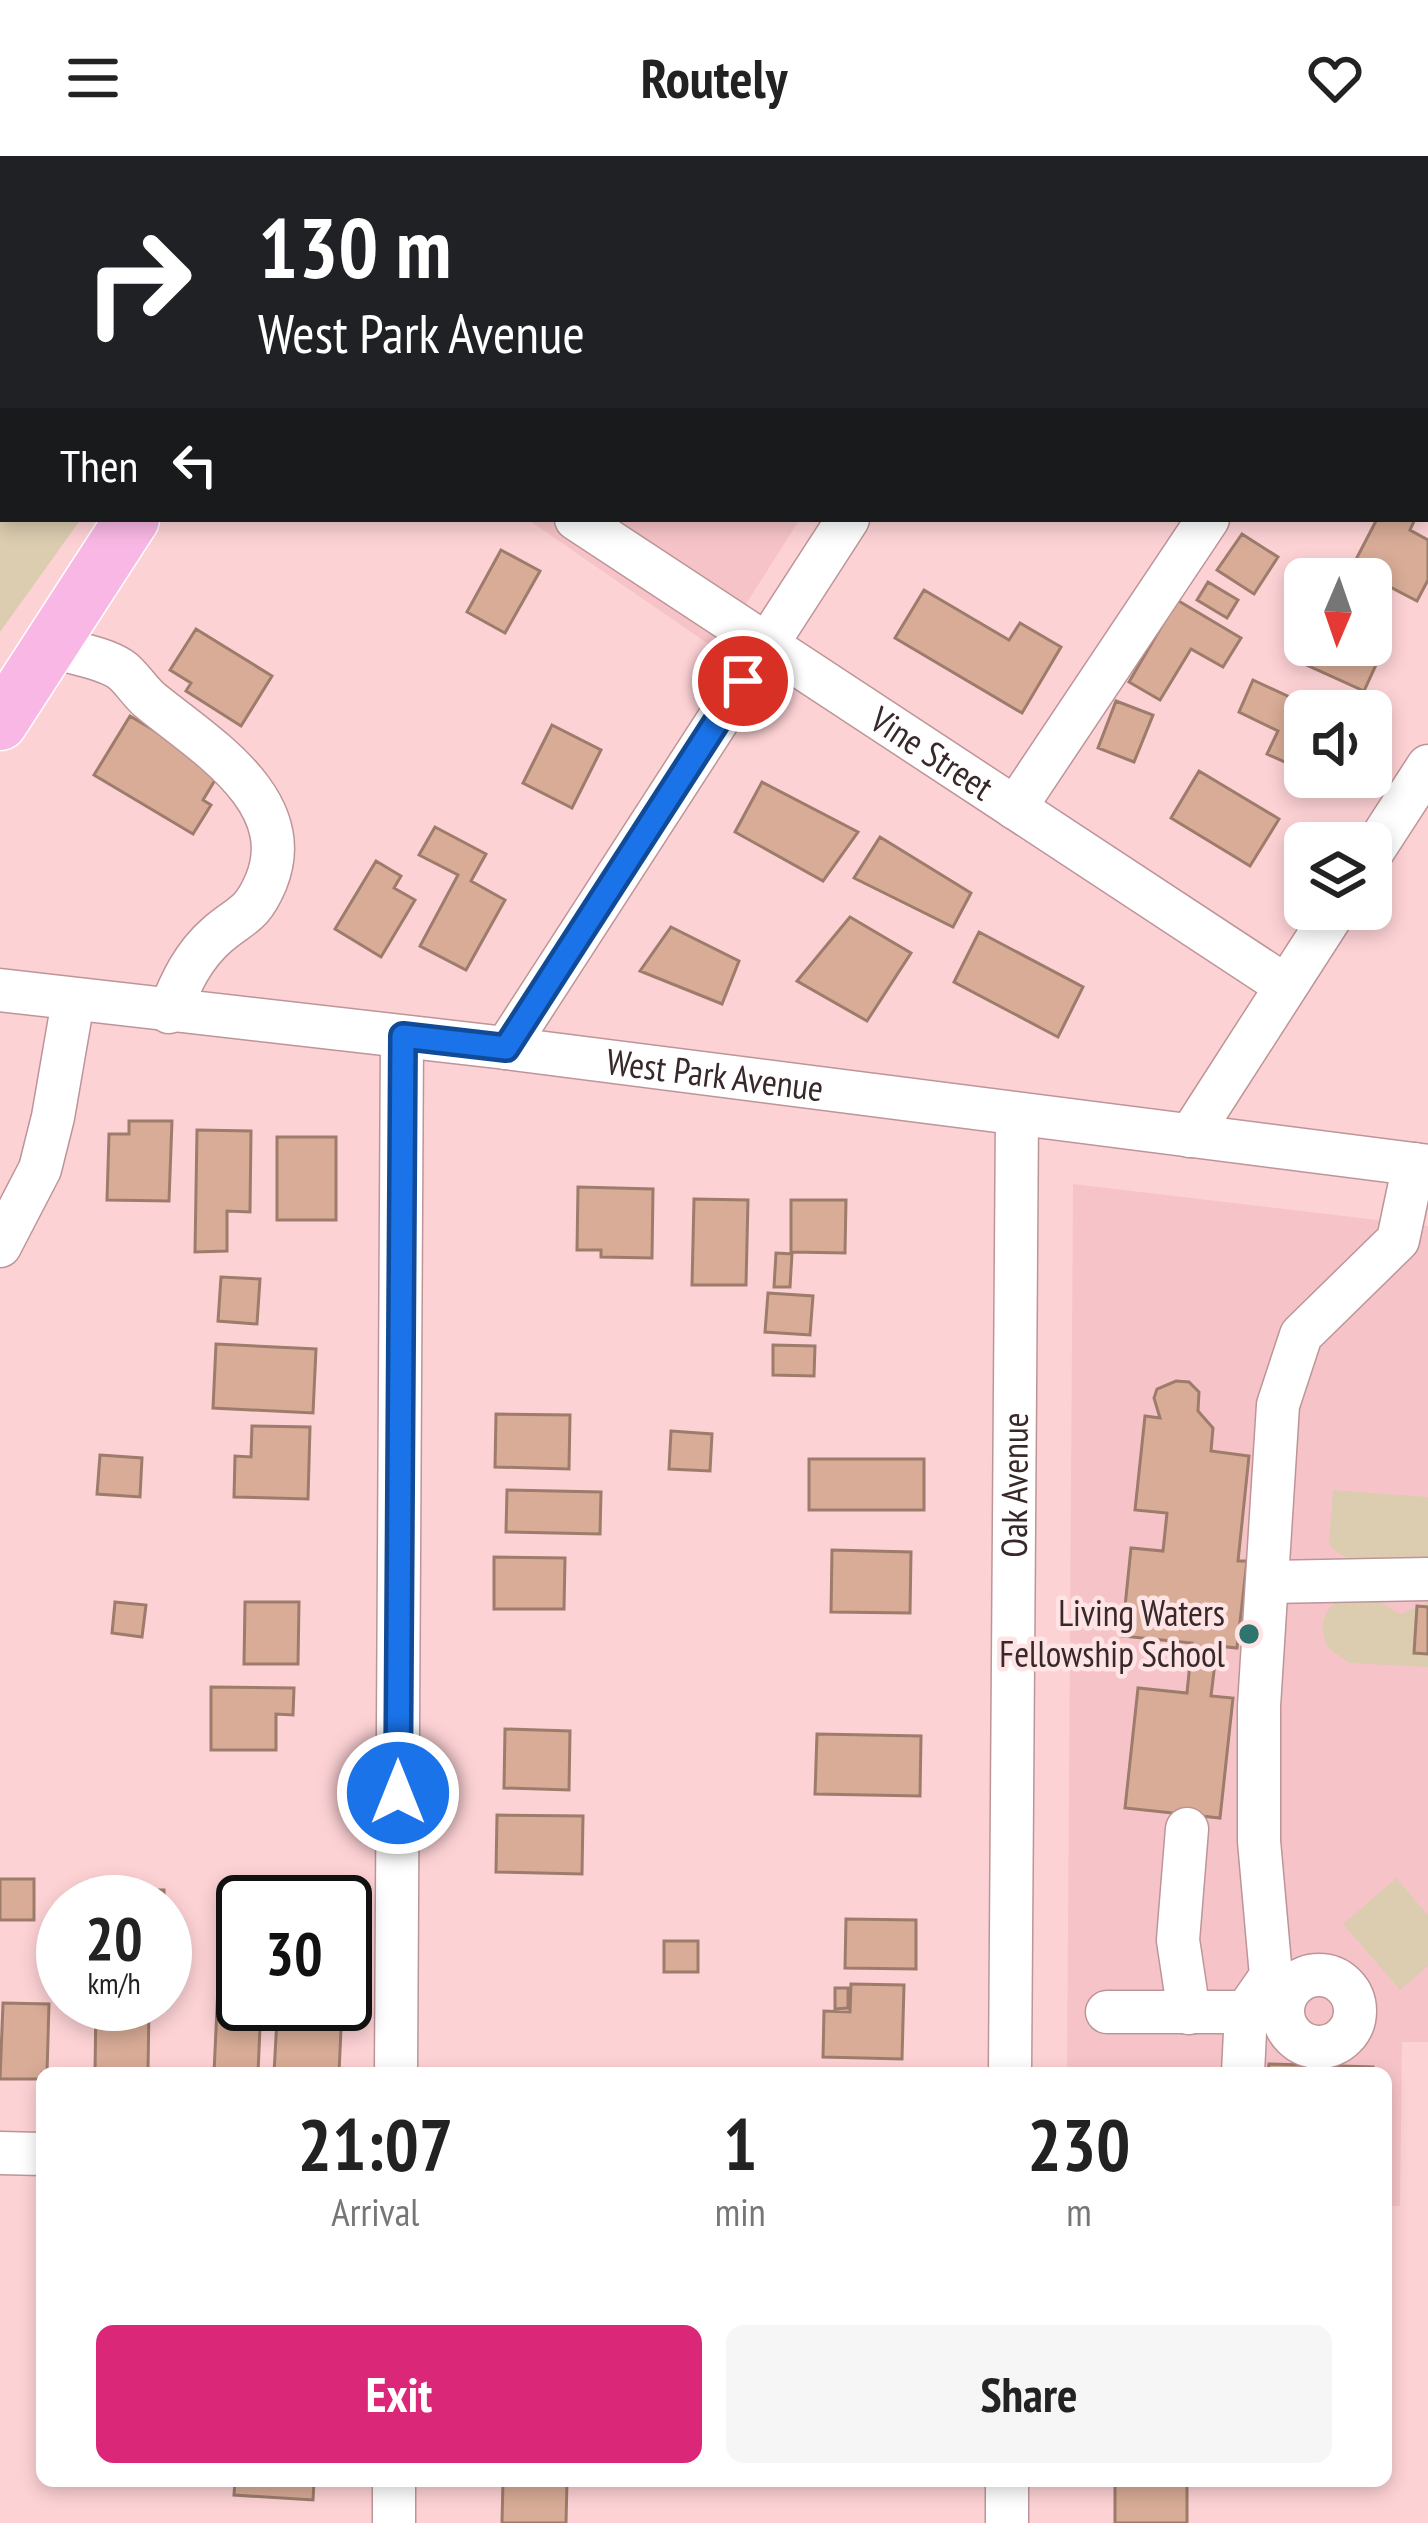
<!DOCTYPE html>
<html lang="en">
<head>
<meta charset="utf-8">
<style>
  body { margin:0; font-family:"PT Sans Narrow",sans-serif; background:#f6f6f6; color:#222; height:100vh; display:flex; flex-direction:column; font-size:45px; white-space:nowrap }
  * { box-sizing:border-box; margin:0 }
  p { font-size:39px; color:#767676 }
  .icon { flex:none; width:66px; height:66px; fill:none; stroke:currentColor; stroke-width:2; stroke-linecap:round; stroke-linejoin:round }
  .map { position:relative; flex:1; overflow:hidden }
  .panel { position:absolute; left:36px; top:1911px; width:1356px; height:420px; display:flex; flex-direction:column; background:#fff; border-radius:18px; box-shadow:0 6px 18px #0003 }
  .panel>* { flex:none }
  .guide { position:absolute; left:0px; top:0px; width:1428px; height:366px; box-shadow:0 6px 18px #0003; background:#202124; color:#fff; overflow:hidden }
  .needle { width:78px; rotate:182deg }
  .controls { position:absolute; left:1284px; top:402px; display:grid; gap:24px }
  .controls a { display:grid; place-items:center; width:108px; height:108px; border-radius:18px; background:#fff; box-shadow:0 6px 18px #0003; font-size:60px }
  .speed { position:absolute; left:36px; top:1719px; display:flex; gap:24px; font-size:60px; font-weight:700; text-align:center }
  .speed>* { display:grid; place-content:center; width:156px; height:156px; border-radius:50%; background:#fff; box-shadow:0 6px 18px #0003; line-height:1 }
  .speed small { font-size:30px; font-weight:400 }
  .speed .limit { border:6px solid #111; border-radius:18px; background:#fff; color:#111 }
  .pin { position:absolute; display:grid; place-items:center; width:102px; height:102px; color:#fff; margin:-51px; border:6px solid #fff; border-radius:50%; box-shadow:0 3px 12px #0007 }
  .me { position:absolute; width:132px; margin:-66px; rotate:0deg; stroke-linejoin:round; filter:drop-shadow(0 0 9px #0008) }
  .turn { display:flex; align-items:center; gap:42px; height:252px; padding:0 60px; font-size:54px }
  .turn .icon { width:156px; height:156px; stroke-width:2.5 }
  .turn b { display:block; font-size:84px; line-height:102px }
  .then { display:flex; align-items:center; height:114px; padding:0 60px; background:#0003; gap:24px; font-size:45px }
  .eta { display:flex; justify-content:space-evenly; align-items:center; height:204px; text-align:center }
  .eta b { font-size:72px; font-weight:800; line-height:84px }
  .action { display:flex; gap:24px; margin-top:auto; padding:24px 60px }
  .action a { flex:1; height:138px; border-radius:18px; background:#db2777; color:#fff; font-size:48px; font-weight:800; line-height:138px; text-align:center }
  .action a+a { background:#f6f6f6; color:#222 }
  header { display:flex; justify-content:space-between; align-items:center; height:156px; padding:0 60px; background:#fff; font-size:54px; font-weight:800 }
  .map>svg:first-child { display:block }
  .built { fill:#f6c4c8 }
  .green { fill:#dccdb0 }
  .building { fill:#d8ac97; stroke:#9d7c6b; stroke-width:3 }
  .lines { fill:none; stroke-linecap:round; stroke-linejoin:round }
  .minor-casing { stroke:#bd9598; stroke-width:45 }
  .major-casing { stroke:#fff; stroke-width:57 }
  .path { stroke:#c09da0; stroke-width:8; stroke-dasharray:9 6; stroke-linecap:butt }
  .minor { stroke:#fff; stroke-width:42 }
  .major { stroke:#f9b7e5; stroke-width:54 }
  .route-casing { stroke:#114b97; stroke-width:30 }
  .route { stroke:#1a73e8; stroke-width:21 }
  .poi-dot { fill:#2e766d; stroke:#ffe4e6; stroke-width:4.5 }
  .labels { text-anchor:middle; stroke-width:9; stroke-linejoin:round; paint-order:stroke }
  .street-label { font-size:36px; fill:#382829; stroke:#ffe4e6 }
  .poi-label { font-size:36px; fill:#382829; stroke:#ffe4e6; text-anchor:end }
</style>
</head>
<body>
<header><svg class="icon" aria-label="menu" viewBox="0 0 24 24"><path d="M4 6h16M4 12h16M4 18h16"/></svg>Routely<svg class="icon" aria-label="heart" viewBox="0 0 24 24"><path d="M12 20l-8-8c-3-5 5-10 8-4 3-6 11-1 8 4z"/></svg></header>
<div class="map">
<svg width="1428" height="2367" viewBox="0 0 1428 2367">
  <rect width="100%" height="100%" fill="#fdd2d5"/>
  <path class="built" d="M0,0H1030L3,3V17Z
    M527,363H800L717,494Z
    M1073,1028L1428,1070V1886H1402L1400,2050H1386V1917H1067Z"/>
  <path class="green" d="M0,15L3,363H81L0,476Z
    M1333,1334L1428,1341V1414C1398,1410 1348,1414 1329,1388Z
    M1339,1443L1376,1444L1401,1458L1428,1446V1511L1349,1507L1328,1492C1318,1473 1322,1455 1339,1443Z
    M1396,1722L1428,1759V1810L1400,1834L1343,1768Z"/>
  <path class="building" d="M546,0H664L662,3Z
    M1377,363H1415L1410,374L1428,384V424L1417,445L1352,411Z
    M1242,378L1278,401L1254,438L1217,414Z
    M501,394L540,415L505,477L467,456Z
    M1208,426L1238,444L1227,462L1197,444Z
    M924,434L1009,484L1020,467L1061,491L1022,557L895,482Z
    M1177,444L1241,482L1223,511L1191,493L1160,544L1129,526Z
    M196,473L272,520L241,570L186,535L191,527L170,514Z
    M1371,483L1385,489L1364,535L1300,506L1308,489H1371Z
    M1253,524L1320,555H1305V615L1267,598L1278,575L1239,556Z
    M1116,545L1153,559L1134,606L1098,592Z
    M130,560L221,614L203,644L211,649L193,678L94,619Z
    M552,569L601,594L572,652L523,627Z
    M1199,615L1279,663L1250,710L1171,662Z
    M762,626L858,676L823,725L735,676Z
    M435,671L486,698L471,725L505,744L466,814L420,790L458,719L419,699Z
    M880,681L971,737L953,771L854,722Z
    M376,705L401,720L394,732L415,744L381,801L335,773Z
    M850,761L911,797L867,865L797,825Z
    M671,771L739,805L722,848L640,815Z
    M979,776L1083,831L1058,881L954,826Z
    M129,965H172L169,1045L107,1044L109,978H129Z
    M197,974L251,975L250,1056L227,1055V1095L195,1096Z
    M277,981H336V1064H277Z
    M578,1031L653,1033L652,1102L601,1101V1094H577Z
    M694,1043L748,1044L746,1129H692Z
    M791,1044H846L845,1097L791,1096Z
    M776,1097L792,1098L790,1131H774Z
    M221,1121L260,1123L257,1168L218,1165Z
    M768,1137L813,1140L810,1179L765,1176Z
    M216,1188L316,1193L313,1257L213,1252Z
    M773,1189L815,1190L814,1220L773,1219Z
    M1176,1225L1189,1226L1199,1236L1198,1255L1213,1272L1211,1295L1249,1300L1238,1405H1247L1237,1492L1217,1490L1211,1540L1233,1542L1220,1662L1125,1652L1138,1532L1187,1537L1192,1487L1122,1480L1131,1392L1163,1395L1167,1357L1135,1354L1145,1260L1160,1262L1154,1242L1157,1233Z
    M496,1258L570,1259L569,1313L495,1311Z
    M252,1270L310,1271L308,1343L234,1341L235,1300L251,1301Z
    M671,1275L712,1278L710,1315L669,1313Z
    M100,1299L142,1302L140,1341L97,1338Z
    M809,1303H924V1354H809Z
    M507,1334L601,1336L600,1378L506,1376Z
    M832,1394L911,1396L910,1457L831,1456Z
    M494,1401L565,1402L564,1453H494Z
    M115,1446L146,1449L142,1481L112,1477Z
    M245,1446H299L298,1508H244Z
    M1417,1450L1428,1451V1498L1414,1497Z
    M211,1531L294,1532L293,1559L276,1558V1594H211Z
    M505,1573L570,1575L569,1634L504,1632Z
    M817,1578L921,1580L920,1640L815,1638Z
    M497,1659L583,1660L582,1718L496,1716Z
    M0,1723H34V1764H0Z
    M120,1734H164V1746H120Z
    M846,1763L916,1764V1813L845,1812Z
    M664,1785H698V1816H664Z
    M851,1828L904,1829L902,1903L823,1901L824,1855L850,1856Z
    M218,1830L243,1831V1848H261L258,1917H214Z
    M835,1832H848V1852L835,1853Z
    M3,1847L49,1848L47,1917H42V1923H0Z
    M96,1848H149L148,1917L95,1916Z
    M304,1849L342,1851L339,1917H274L277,1863L304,1864Z
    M1269,1908L1373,1911V1917H1268Z
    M235,2325H314L313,2344L234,2339Z
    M503,2325H567L566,2367H502Z
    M1115,2325H1187V2367H1115Z"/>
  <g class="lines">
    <defs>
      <g id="minor">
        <path d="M25,0L30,3"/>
        <path d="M229,0L234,3"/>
        <path d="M533,0L538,3"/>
        <path d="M1177,0L1181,3"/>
        <path d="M880,3L882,0"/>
        <path d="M1080,3L1082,0"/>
        <path d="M1425,164L1428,166"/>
        <path id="s1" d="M576,363L1286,830"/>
        <path d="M50,490C71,497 102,501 120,513C131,520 140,537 152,546C205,589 299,645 266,726C251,761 241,758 217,779C193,800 181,826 169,856"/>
        <path d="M1015,652L1208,363"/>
        <path d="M1371,698L1428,610"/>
        <path id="s2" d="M0,834L506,892L1428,1010"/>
        <path d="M506,892L848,363"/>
        <path d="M1190,980L1336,753"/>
        <path d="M0,1090L40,1013L53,961L73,845"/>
        <path d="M1268,1426L1428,1423"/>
        <path d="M1187,1673L1178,1784L1189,1857"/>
        <circle cx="1319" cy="1855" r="36"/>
        <path d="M1107,1856H1246L1271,1820L1259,1685V1550L1278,1249L1301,1179L1398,1084L1414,1008"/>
        <path d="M396,1917L402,881"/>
        <path id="s3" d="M1010,1917L1017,959"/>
        <path d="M1243,1917L1246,1856"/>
        <path d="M0,1997L42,1998"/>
        <path d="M394,2367V2325"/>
        <path d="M1007,2367V2325"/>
      </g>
      <path id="major" d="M367,3L369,0
        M0,567L132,363"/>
    </defs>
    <use href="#minor" class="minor-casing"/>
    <use href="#major" class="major-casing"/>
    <path class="path" d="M0,207H3"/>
    <use href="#minor" class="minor"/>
    <use href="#major" class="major"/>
  </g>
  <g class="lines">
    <defs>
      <path id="route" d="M398,1637L403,880L506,892L743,525"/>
    </defs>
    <use href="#route" class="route-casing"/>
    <use href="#route" class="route"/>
  </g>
  <circle class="poi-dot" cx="1249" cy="1478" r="12"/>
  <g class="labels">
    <g class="street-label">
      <text dy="13" stroke="none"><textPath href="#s1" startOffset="426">Vine Street</textPath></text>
      <text dy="13" stroke="none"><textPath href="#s2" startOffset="720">West Park Avenue</textPath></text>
      <text dy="13" stroke="none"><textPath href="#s3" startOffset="588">Oak Avenue</textPath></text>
    </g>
    <g class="poi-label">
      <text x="1225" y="1470">Living Waters<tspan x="1225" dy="41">Fellowship School</tspan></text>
    </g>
  </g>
</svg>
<div class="controls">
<a><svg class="needle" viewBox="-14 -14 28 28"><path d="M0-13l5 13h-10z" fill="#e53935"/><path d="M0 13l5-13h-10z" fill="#767676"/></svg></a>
<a><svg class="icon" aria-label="sound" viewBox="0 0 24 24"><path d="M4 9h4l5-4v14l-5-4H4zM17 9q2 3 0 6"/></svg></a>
<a><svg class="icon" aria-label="layers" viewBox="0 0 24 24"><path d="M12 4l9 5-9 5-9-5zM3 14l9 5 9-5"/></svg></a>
</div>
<div class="speed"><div>20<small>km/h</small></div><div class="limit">30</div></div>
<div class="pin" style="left:743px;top:525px;background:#d93025"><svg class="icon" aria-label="arrive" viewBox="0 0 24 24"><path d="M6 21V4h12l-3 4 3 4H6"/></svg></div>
<svg class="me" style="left:398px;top:1637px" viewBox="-20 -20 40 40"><circle r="17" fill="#1a73e8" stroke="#fff" stroke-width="3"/><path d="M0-11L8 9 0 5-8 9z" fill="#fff"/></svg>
<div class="guide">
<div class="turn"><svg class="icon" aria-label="right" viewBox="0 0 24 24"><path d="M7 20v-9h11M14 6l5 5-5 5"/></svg><div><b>130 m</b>West Park Avenue</div></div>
<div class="then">Then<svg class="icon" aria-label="left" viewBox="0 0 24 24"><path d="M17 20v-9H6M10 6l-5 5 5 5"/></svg></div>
</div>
<section class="panel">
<div class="eta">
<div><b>21:07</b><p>Arrival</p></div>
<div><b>1</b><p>min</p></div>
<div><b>230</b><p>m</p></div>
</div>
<div class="action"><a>Exit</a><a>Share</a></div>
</section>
</div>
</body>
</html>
